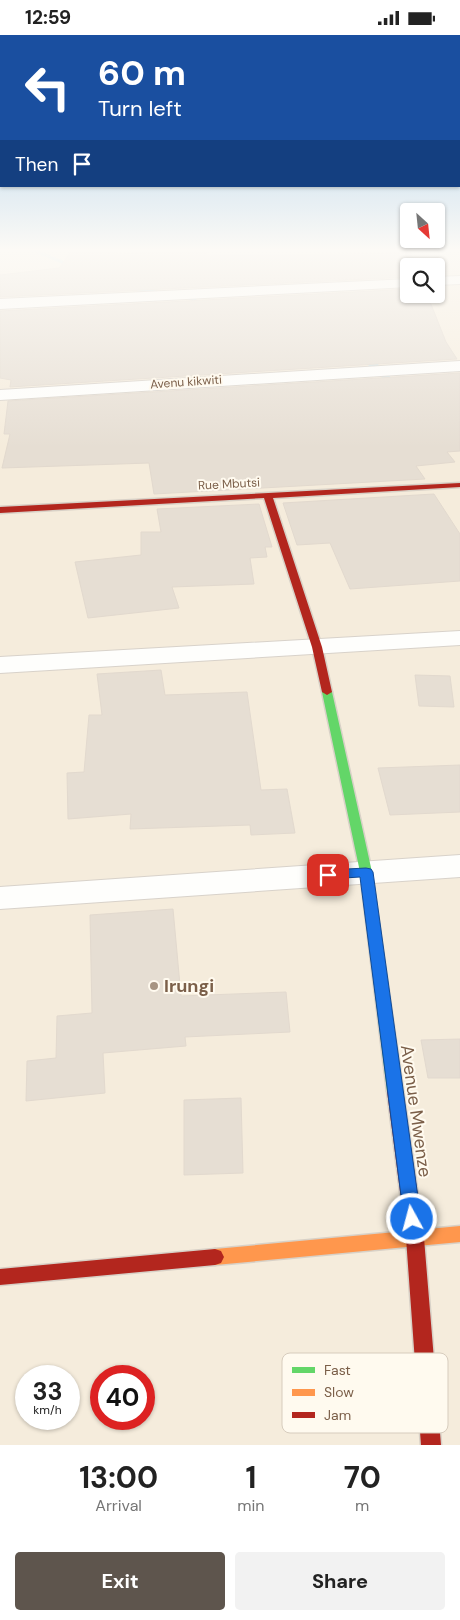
<!DOCTYPE html>
<html lang="en">
<head>
<meta charset="utf-8">
<style>
  body { margin:0; font-family:"DM Sans",sans-serif; background:#f2f2f2; color:#222; height:100vh; display:flex; flex-direction:column; font-size:19px; white-space:nowrap }
  * { box-sizing:border-box; margin:0 }
  p { font-size:16px; color:#767676 }
  .icon { flex:none; width:28px; height:28px; fill:none; stroke:currentColor; stroke-width:2; stroke-linecap:round; stroke-linejoin:round }
  .map { position:relative; height:1410px; overflow:hidden }
  .side { display:flex; flex-direction:column; background:#fff; flex:1 }
  .side>* { flex:none }
  .banner { position:absolute; left:0px; top:0px; width:460px; height:152px; box-shadow:0 1px 4px #0004; background:#1a4fa0; color:#fff; overflow:hidden }
  .needle { width:32px; rotate:153deg }
  .fabs { position:absolute; left:400px; top:168px; display:grid; gap:10px }
  .fabs a { display:grid; place-items:center; width:45px; height:45px; border-radius:5px; background:#fff; box-shadow:0 1px 4px #0004; font-size:25px }
  .speed { position:absolute; left:15px; top:1330px; display:flex; gap:10px; font-size:25px; font-weight:700; text-align:center }
  .speed>* { display:grid; place-content:center; width:65px; height:65px; border-radius:50%; background:#fff; box-shadow:0 1px 4px #0004; line-height:1 }
  .speed small { font-size:12px; font-weight:400 }
  .speed .limit { border:8px solid #d22; background:#fff; color:#111 }
  .pin { position:absolute; display:grid; place-items:center; width:42px; height:42px; color:#fff; margin:-21px; border-radius:10px; box-shadow:0 2px 8px #0006 }
  .me { position:absolute; width:55px; margin:-28px; rotate:353deg; stroke-linejoin:round; filter:drop-shadow(0 0 4px #0008) }
  .turn { display:flex; align-items:center; gap:18px; height:105px; padding:0 15px; font-size:22px }
  .turn .icon { width:65px; height:65px; stroke-width:2.5 }
  .turn b { display:block; font-size:35px; line-height:42px }
  .then { display:flex; align-items:center; height:48px; padding:0 15px; background:#0003; gap:10px; font-size:19px }
  .eta { display:flex; justify-content:space-evenly; align-items:center; height:85px; text-align:center }
  .eta b { font-size:30px; font-weight:700; line-height:35px }
  .button { display:flex; gap:10px; margin-top:auto; padding:10px 15px }
  .button a { flex:1; height:58px; border-radius:5px; background:#5e554d; color:#fff; font-size:20px; font-weight:700; line-height:58px; text-align:center }
  .button a+a { background:#f2f2f2; color:#222 }
  .status { display:flex; justify-content:space-between; align-items:center; height:35px; padding:0 25px; background:#fff; direction:ltr }
  .status svg { height:14px; fill:currentColor }
  .map>svg:first-child { display:block }
  .residential { fill:#f5ecdc; fill-rule:evenodd }
  .lines { fill:none; stroke-linecap:round; stroke-linejoin:round }
  .stream { fill:#cce5eb; fill-rule:evenodd }
  .building { fill:#e6ded3; stroke:#e2d9ce }
  .street-casing { stroke:#d8d2ca; stroke-width:2 }
  .fast-casing { stroke:#d8d1c7; stroke-width:3 }
  .slow-casing { stroke:#d8d1c7; stroke-width:3 }
  .jam-casing { stroke:#d8d1c7; stroke-width:3 }
  .street { fill:#fefefc; fill-rule:evenodd }
  .fast { fill:#63d668; fill-rule:evenodd }
  .slow { fill:#ff974d; fill-rule:evenodd }
  .jam { fill:#b3261e; fill-rule:evenodd }
  .route { fill:#1a73e8; stroke:#114b97 }
  .poi-dot { fill:#a79482; stroke:#fffaef; stroke-width:2 }
  .labels { text-anchor:middle; stroke-width:4; stroke-linejoin:round; paint-order:stroke }
  .far-street-label { font-size:12px; fill:#7b5f49; stroke:#fffaef }
  .near-poi-label { font-size:18px; font-weight:bold; fill:#7b5f49; stroke:#fffaef; text-anchor:start }
  .near-street-label { font-size:18px; fill:#7b5f49; stroke:#fffaef }
  .key { fill:#fffaef; stroke:#d7ccbd; stroke-width:1 }
  .key-label { font-size:14px; fill:#7b5f49 }
</style>
</head>
<body>
<div class="status"><b>12:59</b><svg viewBox="0 0 49 12"><path d="M0 12V9h3v3zM5 12V6h3v6zM10 12V3h3v9zM15 12V0h3v12zM26 1h20v11H26zM47 4h2v5h-2z"/></svg></div>
<div class="map">
<svg width="460" height="1410" viewBox="0 0 460 1410">
  <rect width="100%" height="100%" fill="#f9f5ec"/>
  <path class="residential" d="M0,216H460V1410H0ZM409,231H436V259H409ZM26,1341H69V1384H26ZM101,1341H144V1384H101Z"/>
  <g class="lines">
    <path class="stream" d="M32,216H40L82,234L77,235Z
      M125,250L196,263L197,270L204,279L199,280L191,270V265L123,253V251Z
      M356,317C370,316 391,343 400,353V357H394L376,336L356,321Z"/>
  </g>
  <path class="building" d="M206,216L207,221L411,218L416,231H409V242L0,262V240L59,233L71,217H115L114,219Z
    M409,254V259H427L446,307L457,324L10,352L11,345L0,343V276Z
    M460,338V416L447,417L455,427L416,431L425,444L154,459L149,428L2,433L10,399H4L8,366Z
    M434,459L460,499V546L350,554L330,508L297,510L283,468Z
    M259,469L272,512H265L267,522L250,523L254,549L172,552L179,573L88,583L75,527L141,520V497H161L157,474Z
    M161,635L165,660L247,657L261,755L287,754L295,798L251,800L250,790L130,794L131,779L68,784L67,738L84,737L89,680H102L97,639Z
    M415,640L450,641L454,672L419,671Z
    M460,730V777L390,780L378,733Z
    M173,874L181,961L286,957L290,997L185,1002L186,1011L103,1018L105,1058L26,1066L27,1026L56,1023L57,981L92,978L90,880Z
    M460,1004V1043H428L421,1005Z
    M241,1063L243,1138L184,1140V1065Z"/>
  <g class="lines">
    <defs>
      <path id="street" d="M460,241V249L436,250V242Z
        M409,244V252L0,274V264Z
        M460,326V336L0,365V355Z
        M460,596V610L0,638V622Z
        M460,820V842L0,874V852Z"/>
      <path id="fast" d="M327,654L332,657L372,837L403,1056L400,1060L395,1062L390,1060L387,1056L360,837L322,657Z"/>
      <path id="slow" d="M460,1191V1207L215,1230L209,1228L206,1222L209,1216L215,1214Z"/>
      <path id="jam" d="M460,448V452L273,463L322,612L332,657L327,660L322,657L312,612L264,463L0,478V472Z
        M395,1050L400,1052L403,1056L424,1203L441,1410H421L406,1203L387,1056L390,1052Z
        M215,1214L221,1216L224,1222L221,1228L215,1230L0,1250V1234Z"/>
    </defs>
    <use href="#street" class="street-casing"/>
    <use href="#fast" class="fast-casing"/>
    <use href="#slow" class="slow-casing"/>
    <use href="#jam" class="jam-casing"/>
    <use href="#street" class="street"/>
    <use href="#fast" class="fast"/>
    <use href="#slow" class="slow"/>
    <use href="#jam" class="jam"/>
  </g>
  <linearGradient id="sky" x2="0" y2="1"><stop stop-color="#9dc8e9"/><stop offset="0.52" stop-color="#fcfaf6"/><stop offset="1" stop-color="#fcfaf6" stop-opacity="0"/></linearGradient>
  <rect width="460" height="413" fill="url(#sky)"/>
  <path class="route" d="M366,833L371,834L373,837L421,1184L418,1189L412,1192L406,1189L404,1184L360,842L328,844L323,843L321,840L323,837L328,835Z"/>
  <circle class="poi-dot" cx="154" cy="951" r="5"/>
  <g class="labels">
    <g class="far-street-label">
      <text transform="translate(186 347) rotate(-4)" y="4">Avenu kikwiti</text>
      <text transform="translate(229 449) rotate(-3)" y="4">Rue Mbutsi</text>
    </g>
    <g class="near-poi-label">
      <text x="164" y="957">Irungi</text>
    </g>
    <g class="near-street-label">
      <text transform="translate(416 1076) rotate(82)" y="6">Avenue Mwenze</text>
    </g>
  </g>
  <rect x="282" y="1318" width="166" height="80" rx="8" class="key"/>
  <rect x="292" y="1332" width="23" height="6" fill="#63d668"/>
  <rect x="292" y="1354" width="23" height="7" fill="#ff974d"/>
  <rect x="292" y="1377" width="23" height="6" fill="#b3261e"/>
  <g class="key-label">
    <text x="324" y="1340">Fast</text>
    <text x="324" y="1362">Slow</text>
    <text x="324" y="1385">Jam</text>
  </g>
</svg>
<div class="fabs">
<a><svg class="needle" viewBox="-14 -14 28 28"><path d="M0-13l5 13h-10z" fill="#e53935"/><path d="M0 13l5-13h-10z" fill="#767676"/></svg></a>
<a><svg class="icon" aria-label="search" viewBox="0 0 24 24"><circle cx="10" cy="10" r="6"/><path d="M15 15l6 6"/></svg></a>
</div>
<div class="speed"><div>33<small>km/h</small></div><div class="limit">40</div></div>
<div class="pin" style="left:328px;top:840px;background:#d93025"><svg class="icon" aria-label="arrive" viewBox="0 0 24 24"><path d="M6 21V4h12l-3 4 3 4H6"/></svg></div>
<svg class="me" style="left:412px;top:1184px" viewBox="-20 -20 40 40"><circle r="17" fill="#1a73e8" stroke="#fff" stroke-width="3"/><path d="M0-11L8 9 0 5-8 9z" fill="#fff"/></svg>
<div class="banner">
<div class="turn"><svg class="icon" aria-label="left" viewBox="0 0 24 24"><path d="M17 20v-9H6M10 6l-5 5 5 5"/></svg><div><b>60 m</b>Turn left</div></div>
<div class="then">Then<svg class="icon" aria-label="arrive" viewBox="0 0 24 24"><path d="M6 21V4h12l-3 4 3 4H6"/></svg></div>
</div>
</div>
<section class="side">
<div class="eta">
<div><b>13:00</b><p>Arrival</p></div>
<div><b>1</b><p>min</p></div>
<div><b>70</b><p>m</p></div>
</div>
<div class="button"><a>Exit</a><a>Share</a></div>
</section>
</body>
</html>
